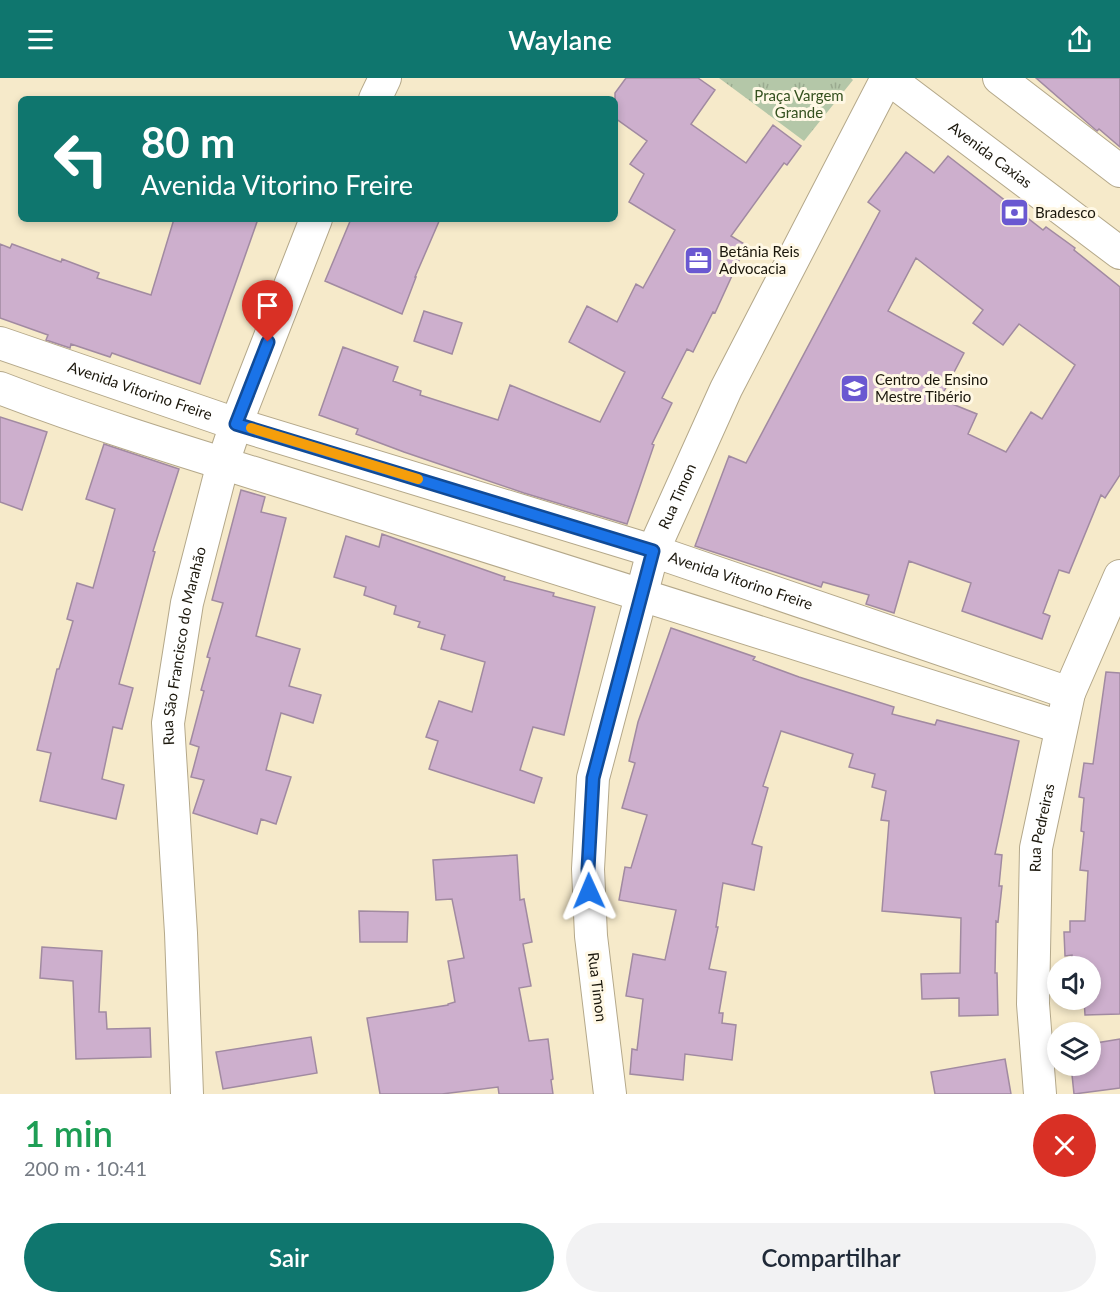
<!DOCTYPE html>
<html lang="pt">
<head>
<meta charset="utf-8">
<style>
  body { margin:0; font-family:Lato,sans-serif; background:#f2f2f3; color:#1f2937; height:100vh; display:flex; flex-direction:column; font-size:22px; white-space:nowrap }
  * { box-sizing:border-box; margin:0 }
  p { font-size:20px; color:#747a83 }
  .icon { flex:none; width:33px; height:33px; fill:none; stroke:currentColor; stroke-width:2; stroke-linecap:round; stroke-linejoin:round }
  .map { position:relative; height:1016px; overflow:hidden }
  .side { display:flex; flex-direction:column; background:#fff; flex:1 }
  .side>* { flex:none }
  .hud { position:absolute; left:18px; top:18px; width:600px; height:126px; border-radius:9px; box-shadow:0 3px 9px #0003; background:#0f766e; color:#fff; overflow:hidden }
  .tools { position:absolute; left:1047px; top:878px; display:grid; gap:12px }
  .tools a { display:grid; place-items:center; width:54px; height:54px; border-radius:50%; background:#fff; box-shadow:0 3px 9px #0003; font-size:30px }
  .pin { position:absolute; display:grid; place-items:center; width:51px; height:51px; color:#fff; margin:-62px -26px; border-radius:50% 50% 50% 0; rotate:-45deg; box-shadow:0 0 6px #0007 }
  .pin .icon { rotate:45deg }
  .me { position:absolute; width:66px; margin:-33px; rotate:359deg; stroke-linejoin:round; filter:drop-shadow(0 0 4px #0008) }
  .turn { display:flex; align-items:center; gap:21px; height:126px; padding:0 24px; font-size:27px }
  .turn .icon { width:78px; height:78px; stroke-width:2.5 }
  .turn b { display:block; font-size:42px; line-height:51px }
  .round { display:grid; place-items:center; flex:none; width:63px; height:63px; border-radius:32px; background:#f2f2f3 }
  .head { display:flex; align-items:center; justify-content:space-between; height:102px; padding:0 24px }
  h1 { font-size:36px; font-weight:600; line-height:45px; color:#1e9e55 }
  .primary-button { display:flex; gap:12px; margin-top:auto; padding:12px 24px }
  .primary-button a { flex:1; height:69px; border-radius:36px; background:#0f766e; color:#fff; font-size:24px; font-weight:600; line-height:69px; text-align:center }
  .primary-button a+a { background:#f2f2f3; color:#1f2937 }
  header { display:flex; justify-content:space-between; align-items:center; height:78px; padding:0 24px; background:#0f766e; color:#fff; font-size:27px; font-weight:600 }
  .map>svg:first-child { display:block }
  .grass { fill:url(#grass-tufts) }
  .building { fill:#cdafcd; stroke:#a18aa1; stroke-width:1.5; fill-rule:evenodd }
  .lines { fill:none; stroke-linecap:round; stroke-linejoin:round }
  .minor-casing { stroke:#b4a88a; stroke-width:34 }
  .minor { stroke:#fff; stroke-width:32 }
  .route-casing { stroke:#114b97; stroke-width:15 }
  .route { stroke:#1a73e8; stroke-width:10 }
  .slow { stroke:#f59e0b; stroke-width:10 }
  .labels { text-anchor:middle; stroke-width:6; stroke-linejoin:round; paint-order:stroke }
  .park-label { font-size:15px; fill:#35511f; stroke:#fff8e5 }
  .street-label { font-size:15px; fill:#1b170c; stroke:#fff8e5 }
  .poi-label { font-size:15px; fill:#1b170c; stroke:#fff8e5; text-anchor:start }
</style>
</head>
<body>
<header><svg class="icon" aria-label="menu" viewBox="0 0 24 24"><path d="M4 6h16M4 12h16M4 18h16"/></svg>Waylane<svg class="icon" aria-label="share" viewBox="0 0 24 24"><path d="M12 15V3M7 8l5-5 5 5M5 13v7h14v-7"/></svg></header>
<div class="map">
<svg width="1120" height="1016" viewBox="0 0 1120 1016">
  <defs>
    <pattern id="grass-tufts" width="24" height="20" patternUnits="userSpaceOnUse" patternTransform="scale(1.5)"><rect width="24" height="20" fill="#b4c7a8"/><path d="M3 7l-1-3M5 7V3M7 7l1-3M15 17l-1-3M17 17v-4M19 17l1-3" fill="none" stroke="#9aaa8f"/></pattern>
  </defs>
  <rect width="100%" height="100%" fill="#f6eaca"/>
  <path class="grass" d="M719,0H851L853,2L804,63Z"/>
  <path class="building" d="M626,0H698L715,12L691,46L746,85L773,47L801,68L787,87L784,85L731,158L746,167L715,235L713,234L693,274L687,271L662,320L672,325L652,366L654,367L627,446L524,415L404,374L356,356L358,351L319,337L343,269L398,289L393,303L421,313L420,317L498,342L510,307L600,344L625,294L569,264L587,228L617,244L636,206L643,210L675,152L629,124L644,96L630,86L647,63L615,40V15Z
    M1036,0H1120V69L1099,51L1097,53L1090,47Z
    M906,74L934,95L948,78L1043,152L1046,149L1075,170L1074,172L1120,209V397L1105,420L1101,417L1069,495L1059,492L1043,535L1050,538L1042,561L962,533L971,505L909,483L894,535L866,526L869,517L823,504L821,509L695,468L729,378L746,385L880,133L868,124ZM916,180L983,232L973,245L1003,267L1019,246L1075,287L1042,341L1031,334L1006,374L968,356L977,336L940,321L964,275L888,233Z
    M174,141H258L200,306L112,275L110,279L71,266L70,270L46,262L48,257L0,240V166L10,170L12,166L61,184L62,181L99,195L97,200L151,217Z
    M351,141H440L415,199H416L402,236L325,203Z
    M424,233L462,245L452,276L414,263Z
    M0,339L47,354L22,432L0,424Z
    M104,366L179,391L153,473L155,474L119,606L133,610L122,651L113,649L102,701L124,707L116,741L40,723L51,675L37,672L57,591H59L73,543L67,541L77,505L93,510L115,431L86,421Z
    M241,412L265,419L261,434L286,440L256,558L300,571L289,608L321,617L313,645L281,635L266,692L291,699L276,746L261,741L257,756L193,735L204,702L191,699L199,669L190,666L204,613L201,612L210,580L207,579L223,525L212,522Z
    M382,456L505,499L504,502L554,515L553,518L595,529L564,657L533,649L520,692L542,700L534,725L429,691L438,663L426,659L439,623L472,634L485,584L441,571L445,557L418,549L420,544L394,536L396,528L364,517L366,509L334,499L346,458L379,469Z
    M671,550L755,579L753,582L799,599L894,629L892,636L935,647L937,642L1019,663L995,776L1002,777L999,808H1002L998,844L996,843L995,895H997L998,937L959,938V920L922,921L921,896L960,895L961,840L882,833L889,743L881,742L886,713L872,709L875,696L849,689L853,676L781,653L763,708L768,710L752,766L762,769L754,812L723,805L716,849H718L709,891L726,894L719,935H723L722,945L736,947L732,982L685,976L683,1002L630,996L632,971L637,972L643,921L626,918L633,876L665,882L676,832L619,822L625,789L631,790L647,737L622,730L635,685L629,683L638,644Z
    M1106,594L1120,595V936L1085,937L1084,921H1090V888H1072V877L1065,878L1064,854H1070V843H1085L1088,793L1080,792L1084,754L1081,753L1084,720L1079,719L1084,685L1093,686Z
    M517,777L520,822L524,821L532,864L523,866L531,908L519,910L529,963L548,961L553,1001L551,1002L553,1016H499L498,1009L442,1016H380L367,940L448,927V926L455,924L448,883L464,880L452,821L436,822L433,782Z
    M359,833L408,834L407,864H360Z
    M42,869L102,873L99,934H106L107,951L150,950L151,979L76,981L73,903L40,900Z
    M311,959L317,995L223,1011L216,974Z
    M1120,961V1010L1074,1016L1071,987H1090V966Z
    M1005,981L1011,1016H935L931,994Z"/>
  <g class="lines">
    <defs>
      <g id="minor">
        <path id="s1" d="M888,0L1120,175"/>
        <path d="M999,0L1120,93"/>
        <path d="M375,21L385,0"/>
        <path id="s2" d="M0,265L236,346L653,473L1069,615"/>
        <path d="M0,310C117,355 237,389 356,427C590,503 825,576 1060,649"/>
        <path id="s3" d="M187,1016L181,855L168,645L187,525L223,385L236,346L316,141"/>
        <path id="s4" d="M610,1016L591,858L588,791L593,700L653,473L726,311L887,0"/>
        <path id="s5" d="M1040,1016L1033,926L1036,770L1069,615L1120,498"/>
      </g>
    </defs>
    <use href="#minor" class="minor-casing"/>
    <use href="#minor" class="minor"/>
  </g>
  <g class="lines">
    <defs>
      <path id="route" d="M268,264L236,346L653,473L593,700L588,791L589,813"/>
    </defs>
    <use href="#route" class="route-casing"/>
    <use href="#route" class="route"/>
    <path class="slow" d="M251,350L418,401"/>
  </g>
  <defs>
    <symbol id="bank-square" viewBox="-11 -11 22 22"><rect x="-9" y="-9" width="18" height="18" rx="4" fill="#6a58d1" stroke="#fff8e5"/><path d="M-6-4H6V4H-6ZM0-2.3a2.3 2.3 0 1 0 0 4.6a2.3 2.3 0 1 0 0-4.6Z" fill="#fff"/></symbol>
    <symbol id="office-square" viewBox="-11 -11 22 22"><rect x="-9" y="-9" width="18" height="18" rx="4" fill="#6a58d1" stroke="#fff8e5"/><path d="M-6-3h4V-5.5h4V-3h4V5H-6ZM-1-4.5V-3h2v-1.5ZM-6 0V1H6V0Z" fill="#fff"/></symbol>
    <symbol id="school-square" viewBox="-11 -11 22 22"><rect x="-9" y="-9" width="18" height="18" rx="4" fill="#6a58d1" stroke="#fff8e5"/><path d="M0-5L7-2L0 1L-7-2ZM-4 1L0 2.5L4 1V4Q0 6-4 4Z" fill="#fff"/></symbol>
  </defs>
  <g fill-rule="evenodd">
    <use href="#bank-square" x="998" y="118" width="33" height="33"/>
    <use href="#office-square" x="682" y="166" width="33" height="33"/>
    <use href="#school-square" x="838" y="294" width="33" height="33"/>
  </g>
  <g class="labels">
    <g class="park-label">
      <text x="799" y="23">Praça Vargem<tspan x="799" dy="17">Grande</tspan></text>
    </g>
    <g class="street-label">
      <text dy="5" stroke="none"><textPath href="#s1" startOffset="128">Avenida Caxias</textPath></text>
      <text dy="5" stroke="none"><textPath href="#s2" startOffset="148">Avenida Vitorino Freire</textPath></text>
      <text dy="5" stroke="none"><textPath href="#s4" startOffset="612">Rua Timon</textPath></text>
      <text dy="5" stroke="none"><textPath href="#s2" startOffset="778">Avenida Vitorino Freire</textPath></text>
      <text dy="5" stroke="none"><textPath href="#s3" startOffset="450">Rua São Francisco do Marahão</textPath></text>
      <text dy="5" stroke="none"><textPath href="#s5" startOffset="267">Rua Pedreiras</textPath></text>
      <text transform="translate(597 909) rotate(83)" y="5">Rua Timon</text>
    </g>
    <g class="poi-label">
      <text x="1035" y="140">Bradesco</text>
      <text x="719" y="179">Betânia Reis<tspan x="719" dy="17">Advocacia</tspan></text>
      <text x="875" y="307">Centro de Ensino<tspan x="875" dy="17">Mestre Tibério</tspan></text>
    </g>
  </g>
</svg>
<div class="tools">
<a><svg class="icon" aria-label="sound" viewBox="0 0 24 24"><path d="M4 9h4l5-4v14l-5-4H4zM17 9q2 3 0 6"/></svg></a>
<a><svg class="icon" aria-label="layers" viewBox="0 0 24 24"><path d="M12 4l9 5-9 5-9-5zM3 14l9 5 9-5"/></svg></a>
</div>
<div class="pin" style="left:268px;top:264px;background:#d93025"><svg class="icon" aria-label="arrive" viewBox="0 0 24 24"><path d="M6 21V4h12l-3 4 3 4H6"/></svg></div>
<svg class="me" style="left:589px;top:813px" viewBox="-20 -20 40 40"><path d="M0-17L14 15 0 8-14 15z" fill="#1a73e8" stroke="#fff" stroke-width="4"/></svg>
<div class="hud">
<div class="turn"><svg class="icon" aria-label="left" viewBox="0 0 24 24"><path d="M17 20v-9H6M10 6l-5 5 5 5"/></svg><div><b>80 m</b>Avenida Vitorino Freire</div></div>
</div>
</div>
<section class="side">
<div class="head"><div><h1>1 min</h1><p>200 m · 10:41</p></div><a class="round" style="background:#d93025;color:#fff"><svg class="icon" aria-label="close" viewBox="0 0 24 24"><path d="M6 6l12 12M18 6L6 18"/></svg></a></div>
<div class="primary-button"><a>Sair</a><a>Compartilhar</a></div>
</section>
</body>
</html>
